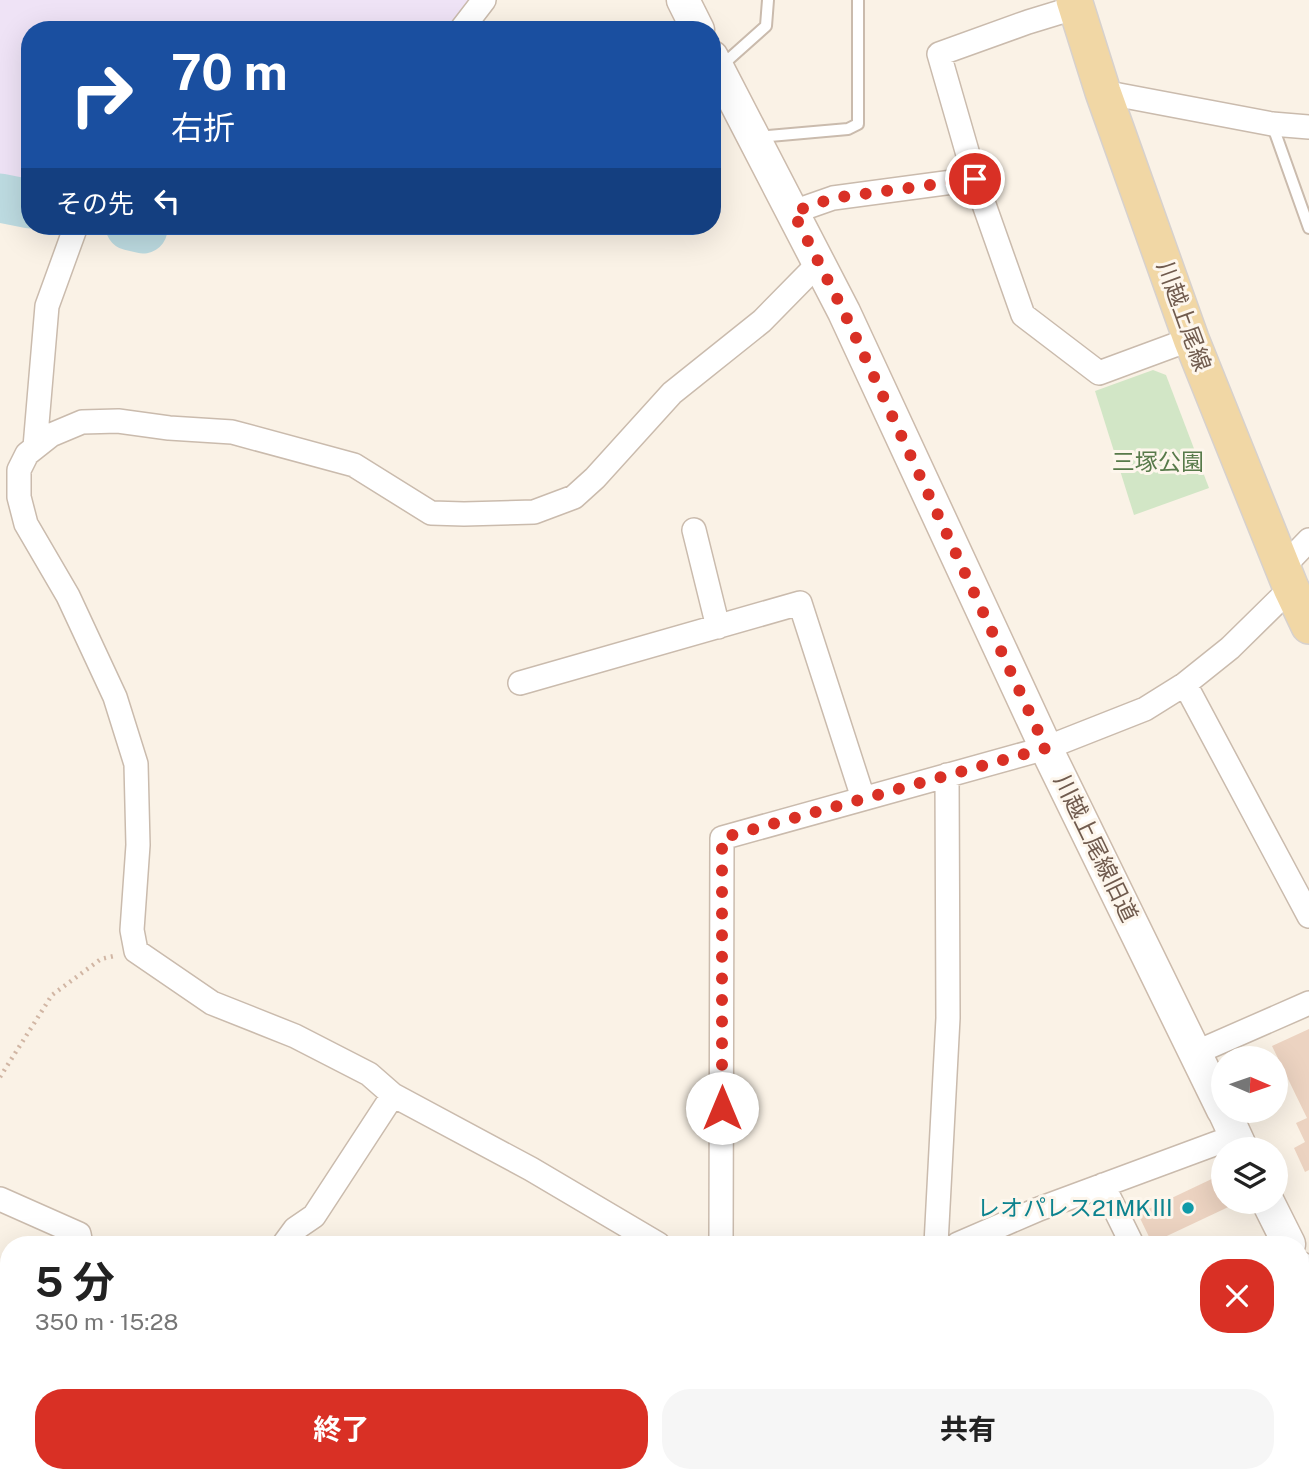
<!DOCTYPE html>
<html lang="ja">
<head>
<meta charset="utf-8">
<style>
  body { margin:0; font-family:"Public Sans","Noto Sans JP",sans-serif; background:#f6f6f6; color:#222; height:100vh; display:flex; flex-direction:column; font-size:26px; white-space:nowrap }
  * { box-sizing:border-box; margin:0 }
  p { font-size:23px; color:#767676 }
  .icon { flex:none; width:38px; height:38px; fill:none; stroke:currentColor; stroke-width:2; stroke-linecap:round; stroke-linejoin:round }
  .map { position:relative; flex:1; overflow:hidden }
  .side { position:absolute; left:0px; top:1236px; width:1309px; height:247px; display:flex; flex-direction:column; background:#fff; border-radius:28px 28px 0 0; box-shadow:0 7px 28px #0002 }
  .side>* { flex:none }
  .top-card { position:absolute; left:21px; top:21px; width:700px; height:214px; border-radius:28px; box-shadow:0 7px 28px #0002; background:#1a4fa0; color:#fff; overflow:hidden }
  .needle { width:46px; rotate:92deg }
  .fabs { position:absolute; left:1211px; top:1046px; display:grid; gap:14px }
  .fabs a { display:grid; place-items:center; width:77px; height:77px; border-radius:50%; background:#fff; box-shadow:0 7px 28px #0002; font-size:35px }
  .pin { position:absolute; display:grid; place-items:center; width:60px; height:60px; color:#fff; margin:-30px; border:4px solid #fff; border-radius:50%; box-shadow:0 2px 7px #0007 }
  .me { position:absolute; width:77px; margin:-38px; rotate:0deg; stroke-linejoin:round; filter:drop-shadow(0 0 5px #0008) }
  .turn { display:flex; align-items:center; gap:24px; height:147px; padding:0 35px; font-size:32px }
  .turn .icon { width:91px; height:91px; stroke-width:2.5 }
  .turn b { display:block; font-size:49px; line-height:60px }
  .then { display:flex; align-items:center; height:66px; padding:0 35px; background:#0003; gap:14px; font-size:26px }
  .round { display:grid; place-items:center; flex:none; width:74px; height:74px; border-radius:28px; background:#f6f6f6 }
  .overview { display:flex; align-items:center; justify-content:space-between; height:119px; padding:0 35px }
  h1 { font-size:42px; font-weight:700; line-height:52px }
  .button { display:flex; gap:14px; margin-top:auto; padding:14px 35px }
  .button a { flex:1; height:80px; border-radius:28px; background:#d93025; color:#fff; font-size:28px; font-weight:700; line-height:80px; text-align:center }
  .button a+a { background:#f6f6f6; color:#222 }
  .map>svg:first-child { display:block }
  .education { fill:#efe3f6 }
  .green { fill:#d2e6c6 }
  .lines { fill:none; stroke-linecap:round; stroke-linejoin:round }
  .river { stroke:#bddbe1; stroke-width:49 }
  .building { fill:#ecd3c1 }
  .lane-casing { stroke:#cabbad; stroke-width:14 }
  .street-casing { stroke:#cabbad; stroke-width:26 }
  .secondary-casing { stroke:#ccbbac; stroke-width:35 }
  .primary-casing { stroke:#d7d1cd; stroke-width:38 }
  .path { stroke:#d1b6a4; stroke-width:4.5; stroke-dasharray:2 5; stroke-linecap:butt }
  .lane { stroke:#fff; stroke-width:10 }
  .street { stroke:#fff; stroke-width:23 }
  .secondary { stroke:#fff; stroke-width:32 }
  .primary { stroke:#f1d7a5; stroke-width:35 }
  .route { stroke:#d93025; stroke-width:12; stroke-dasharray:0 21.6 }
  .culture-dot { fill:#0f9aa8; stroke:#fdf6ec; stroke-width:2.5 }
  .labels { text-anchor:middle; stroke-width:6; stroke-linejoin:round; paint-order:stroke }
  .street-label { font-size:23px; fill:#705b4e; stroke:#fdf6ec }
  .park-label { font-size:23px; fill:#577a4a; stroke:#fdf6ec }
  .culture-label { font-size:23px; fill:#0d838f; stroke:#fdf6ec; text-anchor:end }
</style>
</head>
<body>
<div class="map">
<svg width="1309" height="1481" viewBox="0 0 1309 1481">
  <rect width="100%" height="100%" fill="#faf2e6"/>
  <path class="education" d="M0,0H475L446,30H30V184L0,179Z"/>
  <path class="green" d="M1153,370L1166,375L1209,488L1134,515L1095,391Z"/>
  <g class="lines">
    <path class="river" d="M0,198L30,204
      M130,226L143,229"/>
  </g>
  <path class="building" d="M1309,1029V1170L1305,1172L1294,1148L1305,1142L1296,1123L1307,1118L1272,1046Z
    M1218,1176L1223,1184V1202H1239L1152,1243L1138,1214Z
    M1302,1469L1309,1477V1481H1277L1274,1477L1277,1474H1292L1295,1476Z"/>
  <g class="lines">
    <defs>
      <path id="lane" d="M720,67L766,26L768,0
        M1272,124L1309,228
        M758,137L848,129L858,124V0"/>
      <path id="street" d="M1077,7L1028,22L939,54L975,179L1023,315L1099,373L1191,339
        M461,30L484,0
        M1103,92L1272,124L1309,127
        M793,212L833,198L975,179
        M35,447L47,306L76,226
        M694,530L718,627
        M1283,567L1309,540
        M520,683L800,603L863,798
        M1185,684L1309,916
        M1195,1053L1309,1003
        M1103,1185L1132,1244
        M0,1199L79,1234L81,1244
        M284,1244L295,1229L314,1216L393,1095
        M658,1244L531,1169L393,1095L369,1074L295,1036L212,1003L136,951L132,930L138,845L136,764L115,697L68,596L26,524L19,497V470L27,454L51,435L82,422L118,421L169,428L232,432L354,465L431,513L464,514L534,512L574,497L595,478L672,393L762,321L819,263
        M721,1244L722,838L1046,748L1145,709L1185,684L1230,648L1291,588
        M936,1244L948,1018L947,775
        M958,1244L1039,1209L1236,1136
        M0,1365L9,1364
        M118,1474L120,1481
        M395,1474L399,1481
        M4,1481L37,1474
        M763,1481L767,1474
        M1119,1481L1122,1474"/>
      <path id="secondary" d="M683,0L698,30
        M712,57L844,312L1046,748L1223,1110
        M1224,1111L1242,1150
        M1268,1202L1289,1244
        M1300,1268L1309,1285
        M1300,1412L1309,1405
        M1214,1481L1224,1474"/>
      <path id="primary" d="M1074,0L1103,92L1191,339L1291,588L1309,626"/>
    </defs>
    <use href="#lane" class="lane-casing"/>
    <use href="#street" class="street-casing"/>
    <use href="#secondary" class="secondary-casing"/>
    <use href="#primary" class="primary-casing"/>
    <path class="path" d="M0,1077L52,995L101,959L114,956"/>
    <use href="#lane" class="lane"/>
    <use href="#street" class="street"/>
    <use href="#secondary" class="secondary"/>
    <use href="#primary" class="primary"/>
  </g>
  <g class="lines">
    <path class="route" d="M722,1108V838L1046,748L844,312L793,212L833,198L975,179"/>
  </g>
  <circle class="culture-dot" cx="1188" cy="1208" r="7"/>
  <g class="labels">
    <g class="street-label">
      <text transform="translate(1184 316) rotate(70)" y="8">川越上尾線</text>
      <text transform="translate(1096 848) rotate(64)" y="8">川越上尾線旧道</text>
    </g>
    <g class="park-label">
      <text x="1158" y="470">三塚公園</text>
    </g>
    <g class="culture-label">
      <text x="1174" y="1216">レオパレス21MKⅢ</text>
    </g>
  </g>
</svg>
<div class="fabs">
<a><svg class="needle" viewBox="-14 -14 28 28"><path d="M0-13l5 13h-10z" fill="#e53935"/><path d="M0 13l5-13h-10z" fill="#767676"/></svg></a>
<a><svg class="icon" aria-label="layers" viewBox="0 0 24 24"><path d="M12 4l9 5-9 5-9-5zM3 14l9 5 9-5"/></svg></a>
</div>
<div class="pin" style="left:975px;top:179px;background:#d93025"><svg class="icon" aria-label="arrive" viewBox="0 0 24 24"><path d="M6 21V4h12l-3 4 3 4H6"/></svg></div>
<svg class="me" style="left:722px;top:1108px" viewBox="-20 -20 40 40"><circle r="19" fill="#fff"/><path d="M0-13L10 11 0 6-10 11z" fill="#d93025"/></svg>
<div class="top-card">
<div class="turn"><svg class="icon" aria-label="right" viewBox="0 0 24 24"><path d="M7 20v-9h11M14 6l5 5-5 5"/></svg><div><b>70 m</b>右折</div></div>
<div class="then">その先<svg class="icon" aria-label="left" viewBox="0 0 24 24"><path d="M17 20v-9H6M10 6l-5 5 5 5"/></svg></div>
</div>
<section class="side">
<div class="overview"><div><h1>5 分</h1><p>350 m · 15:28</p></div><a class="round" style="background:#d93025;color:#fff"><svg class="icon" aria-label="close" viewBox="0 0 24 24"><path d="M6 6l12 12M18 6L6 18"/></svg></a></div>
<div class="button"><a>終了</a><a>共有</a></div>
</section>
</div>
</body>
</html>
